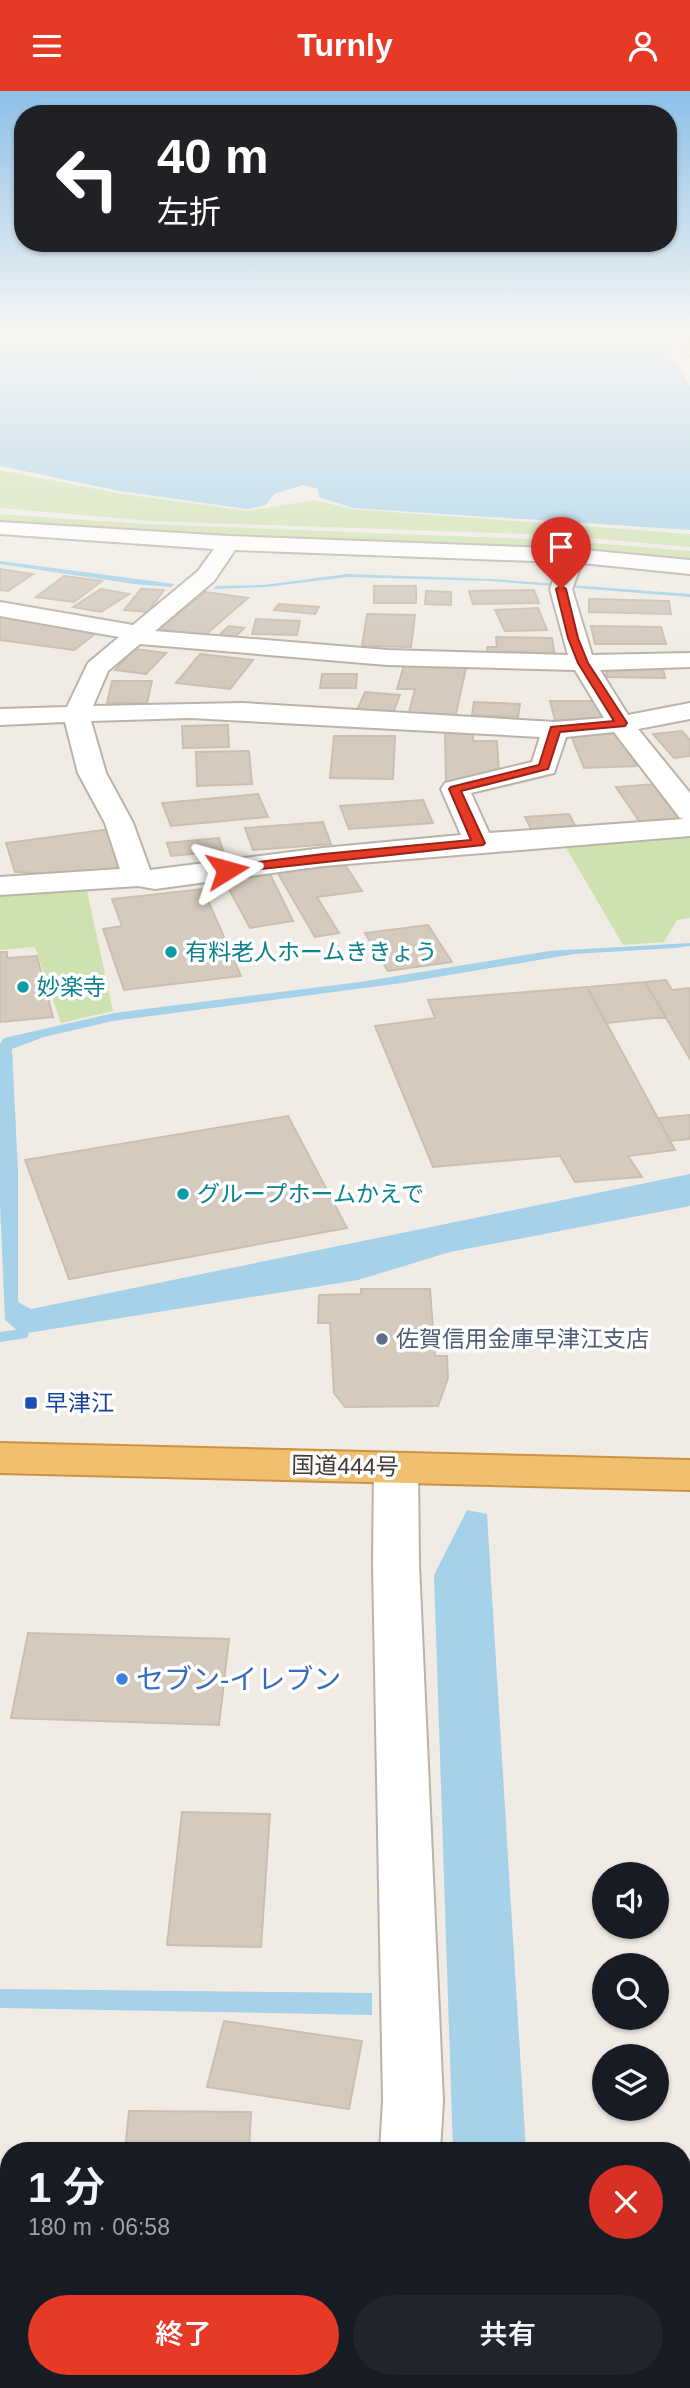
<!DOCTYPE html>
<html lang="ja">
<head>
<meta charset="utf-8">
<style>
  body { margin:0; font-family:Helvetica,"Noto Sans JP",sans-serif; background:#20242c; color:#f1f3f6; height:100vh; display:flex; flex-direction:column; font-size:26px; white-space:nowrap }
  * { box-sizing:border-box; margin:0 }
  p { font-size:23px; color:#9ea1a6 }
  .icon { flex:none; width:38px; height:38px; fill:none; stroke:currentColor; stroke-width:2; stroke-linecap:round; stroke-linejoin:round }
  .map { position:relative; flex:1; overflow:hidden }
  .side { position:absolute; left:0px; top:2051px; width:691px; height:247px; display:flex; flex-direction:column; background:#171b24; border-radius:28px 28px 0 0; box-shadow:0 2px 5px #0004 }
  .side>* { flex:none }
  .guide { position:absolute; left:14px; top:14px; width:663px; height:147px; border-radius:28px; box-shadow:0 2px 5px #0004; background:#202124; color:#fff; overflow:hidden }
  .fabs { position:absolute; left:592px; top:1771px; display:grid; gap:14px }
  .fabs a { display:grid; place-items:center; width:77px; height:77px; border-radius:50%; background:#171b24; box-shadow:0 2px 5px #0004; font-size:35px }
  .pin { position:absolute; display:grid; place-items:center; width:60px; height:60px; color:#fff; margin:-72px -30px; border-radius:50% 50% 50% 0; rotate:-45deg; box-shadow:0 0 7px #0007 }
  .pin .icon { rotate:45deg }
  .me { position:absolute; width:77px; margin:-38px; rotate:82deg; stroke-linejoin:round; filter:drop-shadow(0 0 5px #0008) }
  .turn { display:flex; align-items:center; gap:24px; height:147px; padding:0 28px; font-size:32px }
  .turn .icon { width:91px; height:91px; stroke-width:2.5 }
  .turn b { display:block; font-size:49px; line-height:60px }
  .round { display:grid; place-items:center; flex:none; width:74px; height:74px; border-radius:37px; background:#20242c }
  .headline { display:flex; align-items:center; justify-content:space-between; height:119px; padding:0 28px }
  h1 { font-size:42px; font-weight:600; line-height:52px }
  .button { display:flex; gap:14px; margin-top:auto; padding:14px 28px }
  .button a { flex:1; height:80px; border-radius:42px; background:#e63926; color:#fff; font-size:28px; font-weight:600; line-height:80px; text-align:center }
  .button a+a { background:#20242c; color:#f1f3f6 }
  header { display:flex; justify-content:space-between; align-items:center; height:91px; padding:0 28px; background:#e63926; color:#fff; font-size:32px; font-weight:600 }
  .map>svg:first-child { display:block }
  .green { fill:#cee2b0 }
  .water { fill:#a5d1e9 }
  .pier { fill:#f0ece5 }
  .lines { fill:none; stroke-linecap:round; stroke-linejoin:round }
  .stream { fill:#a5d1e9; fill-rule:evenodd }
  .building { fill:#d4cabe; stroke:#cbbfaf; stroke-width:2 }
  .street-casing { stroke:#bbb3a8; stroke-width:4 }
  .primary-casing { stroke:#d8b26b; stroke-width:4 }
  .highway-casing { stroke:#ce9341; stroke-width:4 }
  .street { fill:#fff; fill-rule:evenodd }
  .primary { fill:#f5d699; fill-rule:evenodd }
  .highway { fill:#f1bf70; fill-rule:evenodd }
  .route { fill:#e63926; stroke:#962519; stroke-width:2 }
  .culture-dot { fill:#0f9aa8; stroke:#fff; stroke-width:2.5 }
  .service-dot { fill:#5c6f8a; stroke:#fff; stroke-width:2.5 }
  .transit-dot { fill:#1a4fb4; stroke:#fff; stroke-width:2.5 }
  .shop-dot { fill:#3f7fe0; stroke:#fff; stroke-width:2.5 }
  .labels { text-anchor:middle; stroke-width:7; stroke-linejoin:round; paint-order:stroke }
  .culture-label { font-size:23px; fill:#0d838f; stroke:#fff; text-anchor:start }
  .service-label { font-size:23px; fill:#4e5e75; stroke:#fff; text-anchor:start }
  .transit-label { font-size:23px; fill:#164399; stroke:#fff; text-anchor:start }
  .street-label { font-size:23px; fill:#423c35; stroke:#fff }
  .near-shop-label { font-size:28px; fill:#366cbe; stroke:#fff; text-anchor:start }
</style>
</head>
<body>
<header><svg class="icon" aria-label="menu" viewBox="0 0 24 24"><path d="M4 6h16M4 12h16M4 18h16"/></svg>Turnly<svg class="icon" aria-label="person" viewBox="0 0 24 24"><circle cx="12" cy="8" r="4"/><path d="M4 21q1-7 8-7t8 7"/></svg></header>
<div class="map">
<svg width="690" height="2297" viewBox="0 0 690 2297">
  <rect width="100%" height="100%" fill="#f0ece5"/>
  <path class="green" d="M0,379L116,402L248,420L314,409L351,418L690,443V456L555,444L151,430L0,417Z
    M0,423L145,433L556,449L690,460V468L594,460L223,446L0,431Z
    M690,740V827L677,829L664,851L623,854L564,753Z
    M86,795L113,920L61,932L35,856L0,859V801Z"/>
  <path class="water" d="M0,241H690V439L353,417L319,406L318,398L303,394L274,403L266,414L247,418L120,400L0,375Z
    M0,470L175,493L171,496L134,493L0,473Z
    M347,483L492,488L663,501L690,503V506L490,490L347,486L266,496L214,498L216,495L264,494Z
    M690,852V855L675,857L574,863L402,892L113,930L44,946L12,958L18,1080V1211L31,1218L690,1083V1115L450,1161L358,1189L21,1243L5,1229L0,1113V953L4,947L114,922L360,891L549,860Z
    M467,1419L487,1423L526,2060H453L434,1484Z
    M0,1898L372,1902V1924L0,1917Z
    M690,2193V2250L683,2251V2194Z
    M451,2289H519L518,2297H451Z"/>
  <path class="pier" d="M659,241H690V295Z"/>
  <g class="lines">
    <path class="stream" d="M21,1238L29,1243L27,1247L0,1251V1241Z"/>
  </g>
  <path class="building" d="M0,478L33,483L8,500L0,499Z
    M64,485L102,490L74,511L36,506Z
    M374,495H416V512H374Z
    M101,498L129,503L101,521L73,516Z
    M141,498L164,499L148,521L124,519Z
    M534,499L539,512L473,513L469,500Z
    M426,500L451,501V514L425,513Z
    M205,501L248,507L204,545L160,538Z
    M589,508L669,510L671,523L589,521Z
    M279,513L319,516L315,523L274,519Z
    M538,517L547,539L505,540L495,519Z
    M367,523L415,524L411,556L362,555Z
    M0,526L98,541L74,559L0,549Z
    M256,528L300,530L297,544L252,543Z
    M229,535L244,537L231,550L215,548Z
    M591,535L661,536L666,553H595Z
    M496,546L552,547L555,566H488L487,556H497Z
    M135,558L166,562L146,583L115,579Z
    M200,563L253,569L230,598L176,592Z
    M605,572L662,573L665,587L607,586Z
    M404,574L466,577L455,627L408,625L415,598H397Z
    M322,583H357L356,597H320Z
    M112,590H152L147,612H107Z
    M365,601L400,604L393,622L357,619Z
    M550,610H596L602,628L555,629Z
    M474,611L520,613L518,626L472,624Z
    M228,634L229,656L183,657L182,635Z
    M621,640L636,675L584,677L570,642Z
    M682,640L690,649V665L674,667L653,643Z
    M445,641H473V650H497L499,683L446,692Z
    M334,645H395L393,688L330,687Z
    M249,660L252,693L197,695L196,661Z
    M655,693L681,730L641,733L616,696Z
    M258,703L268,726L171,735L162,712Z
    M423,709L433,732L349,738L340,715Z
    M569,723L576,736L532,740L525,726Z
    M323,731L331,753L253,759L245,737Z
    M110,738L120,777L69,783L15,781L6,752Z
    M219,747L223,760L171,765L167,752Z
    M344,772L362,800L317,806L339,842L315,846L277,781Z
    M269,781L293,830L250,837L223,787Z
    M203,798L241,885L124,899L103,838L122,835L112,808Z
    M428,834L452,871L388,880L365,842Z
    M0,861H7V867L37,865L53,926L0,931Z
    M666,889L672,899L690,897V968L645,891Z
    M645,891L666,926L606,932L587,896Z
    M587,896L675,1059L628,1065L642,1086L575,1091L560,1065L433,1076L375,935L435,927L428,909Z
    M690,1024V1048L670,1050L658,1027Z
    M288,1025L347,1137L69,1188L25,1069Z
    M361,1198H430L435,1265H447L448,1287L438,1315L345,1316L334,1302L330,1232H318L319,1204L361,1203Z
    M28,1542L229,1548L219,1634L11,1627Z
    M182,1721L270,1723L261,1856L167,1854Z
    M224,1930L362,1950L349,2018L207,1996Z
    M129,2020L251,2021L249,2060H125Z
    M104,2289H252L251,2297H103Z"/>
  <g class="lines">
    <defs>
      <path id="street" d="M0,431L229,445L574,458L690,469V483L582,472L572,498L592,564L690,562V576L600,579L628,624L690,612V628L638,638L690,702V745L323,775L155,798L138,795L0,804V786L120,778L105,732L78,682L65,631L0,634V618L67,616L88,572L119,546L0,525V511L133,534L198,480L214,458L0,443ZM235,459L560,471L550,498L568,564L387,559L155,540L214,490ZM140,553L387,574L575,579L604,627L555,631L243,612L93,615L108,580ZM190,627L540,646L532,671L445,692L441,698L461,744L323,757L150,779L133,732L106,682L91,630ZM614,641L680,727L684,728L489,742L471,702L554,682L566,646Z
        M396,1362L412,1367L418,1377L419,1473L443,2010L440,2060H380L383,2010L373,1473L374,1377L380,1367Z
        M366,2289H432L431,2297H365Z"/>
      <path id="primary" d="M671,241H688L690,265L684,264Z"/>
      <path id="highway" d="M0,1352L690,1369V1399L0,1382Z"/>
    </defs>
    <use href="#street" class="street-casing"/>
    <use href="#primary" class="primary-casing"/>
    <use href="#highway" class="highway-casing"/>
    <use href="#street" class="street"/>
    <use href="#primary" class="primary"/>
    <use href="#highway" class="highway"/>
  </g>
  <linearGradient id="sky" x2="0" y2="1"><stop stop-color="#8dc0e8"/><stop offset="0.43" stop-color="#f8f6f3"/><stop offset="1" stop-color="#f8f6f3" stop-opacity="0"/></linearGradient>
  <rect width="690" height="563" fill="url(#sky)"/>
  <path class="route" d="M561,495L566,498L578,547L588,572L627,632L625,635L560,641L548,678L461,700L485,752L483,754L223,782V776L227,775L323,763L471,749L449,698L451,696L539,674L551,636L614,630L578,572L568,547L556,498Z"/>
  <g class="culture-dot">
    <circle cx="171" cy="861" r="7"/>
    <circle cx="23" cy="896" r="7"/>
    <circle cx="183" cy="1103" r="7"/>
  </g>
  <circle class="service-dot" cx="382" cy="1248" r="7"/>
  <rect class="transit-dot" x="24" y="1305" width="14" height="14" rx="3.5"/>
  <circle class="shop-dot" cx="122" cy="1588" r="7"/>
  <g class="labels">
    <g class="culture-label">
      <text x="185" y="869">有料老人ホームききょう</text>
      <text x="37" y="904">妙楽寺</text>
      <text x="197" y="1111">グループホームかえで</text>
    </g>
    <g class="service-label">
      <text x="396" y="1256">佐賀信用金庫早津江支店</text>
    </g>
    <g class="transit-label">
      <text x="45" y="1320">早津江</text>
    </g>
    <g class="street-label">
      <text transform="translate(345 1375) rotate(1)" y="8">国道444号</text>
    </g>
    <g class="near-shop-label">
      <text x="136" y="1598">セブン-イレブン</text>
    </g>
  </g>
</svg>
<div class="fabs">
<a><svg class="icon" aria-label="sound" viewBox="0 0 24 24"><path d="M4 9h4l5-4v14l-5-4H4zM17 9q2 3 0 6"/></svg></a>
<a><svg class="icon" aria-label="search" viewBox="0 0 24 24"><circle cx="10" cy="10" r="6"/><path d="M15 15l6 6"/></svg></a>
<a><svg class="icon" aria-label="layers" viewBox="0 0 24 24"><path d="M12 4l9 5-9 5-9-5zM3 14l9 5 9-5"/></svg></a>
</div>
<div class="pin" style="left:561px;top:498px;background:#d93025"><svg class="icon" aria-label="arrive" viewBox="0 0 24 24"><path d="M6 21V4h12l-3 4 3 4H6"/></svg></div>
<svg class="me" style="left:227px;top:779px" viewBox="-20 -20 40 40"><path d="M0-17L14 15 0 8-14 15z" fill="#e63926" stroke="#fff" stroke-width="4"/></svg>
<div class="guide">
<div class="turn"><svg class="icon" aria-label="left" viewBox="0 0 24 24"><path d="M17 20v-9H6M10 6l-5 5 5 5"/></svg><div><b>40 m</b>左折</div></div>
</div>
<section class="side">
<div class="headline"><div><h1>1 分</h1><p>180 m · 06:58</p></div><a class="round" style="background:#d93025;color:#fff"><svg class="icon" aria-label="close" viewBox="0 0 24 24"><path d="M6 6l12 12M18 6L6 18"/></svg></a></div>
<div class="button"><a>終了</a><a>共有</a></div>
</section>
</div>
</body>
</html>
